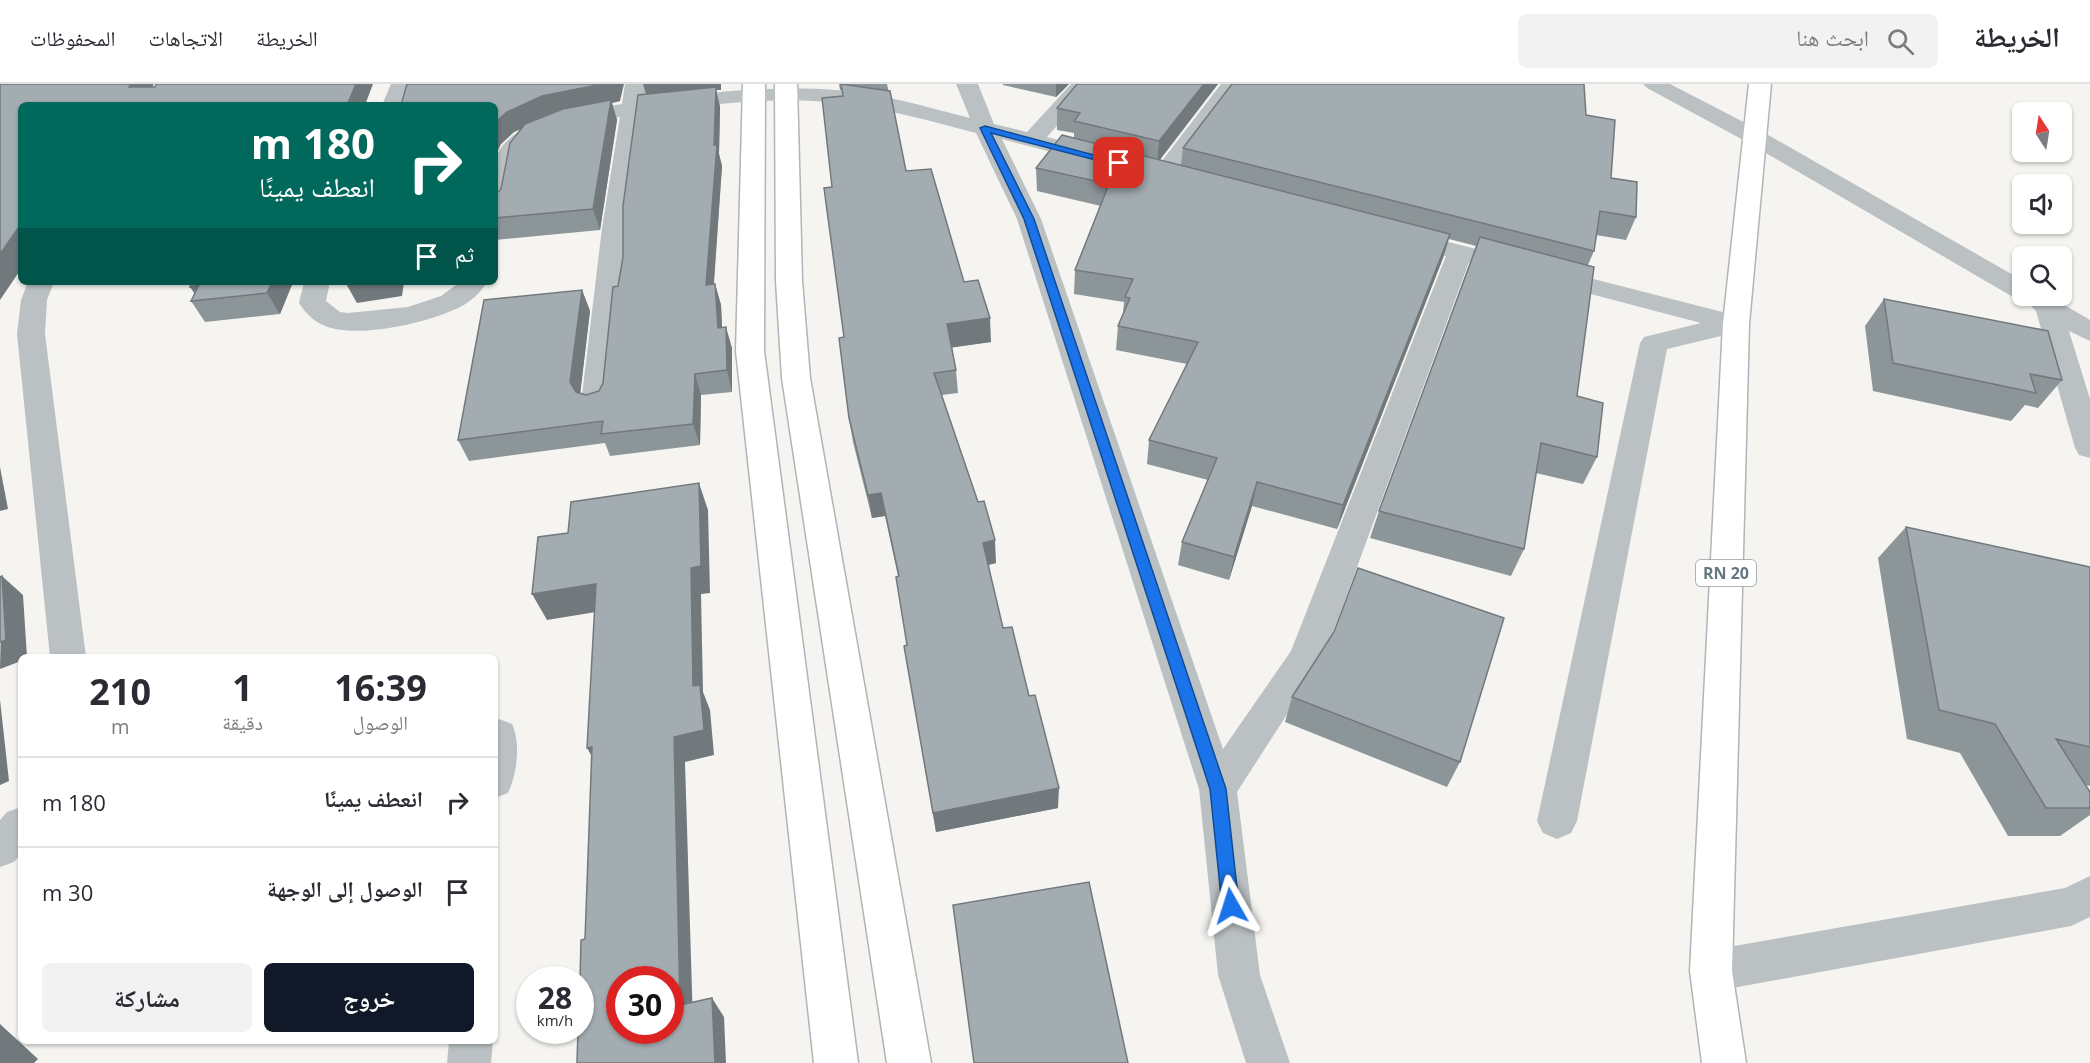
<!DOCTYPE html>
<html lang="ar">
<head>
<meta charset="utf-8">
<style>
  body { margin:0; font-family:"Open Sans","Noto Naskh Arabic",sans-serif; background:#f2f2f3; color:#2b2b33; direction:rtl; height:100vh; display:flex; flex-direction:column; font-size:22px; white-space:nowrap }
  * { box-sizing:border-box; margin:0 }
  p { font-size:20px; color:#7c7c81 }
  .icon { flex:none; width:33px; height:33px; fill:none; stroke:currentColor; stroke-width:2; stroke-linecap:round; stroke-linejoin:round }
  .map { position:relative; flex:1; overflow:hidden; direction:ltr }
  .drawer { position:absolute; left:18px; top:570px; width:480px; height:390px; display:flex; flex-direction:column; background:#fff; border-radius:9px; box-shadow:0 2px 4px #0004; direction:rtl }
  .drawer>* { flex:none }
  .guide { position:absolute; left:18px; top:18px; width:480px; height:183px; border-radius:9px; box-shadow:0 2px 4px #0004; direction:rtl; background:#00695c; color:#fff; overflow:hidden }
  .needle { width:39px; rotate:348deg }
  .controls { position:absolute; left:2012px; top:18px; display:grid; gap:12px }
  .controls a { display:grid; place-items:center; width:60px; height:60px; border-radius:9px; background:#fff; box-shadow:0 2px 4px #0004; font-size:30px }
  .speed { position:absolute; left:516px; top:882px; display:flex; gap:12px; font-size:30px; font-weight:700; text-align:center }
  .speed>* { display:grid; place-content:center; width:78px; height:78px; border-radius:50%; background:#fff; box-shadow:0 2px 4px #0004; line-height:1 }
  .speed small { font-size:15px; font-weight:400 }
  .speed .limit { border:9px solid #d22; background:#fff; color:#111 }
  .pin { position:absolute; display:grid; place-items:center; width:51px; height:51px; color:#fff; margin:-26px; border-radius:12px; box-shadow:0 3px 9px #0006 }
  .me { position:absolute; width:66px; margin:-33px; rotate:354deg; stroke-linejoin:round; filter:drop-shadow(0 0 4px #0008) }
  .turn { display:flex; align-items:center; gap:21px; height:126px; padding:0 24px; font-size:27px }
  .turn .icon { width:78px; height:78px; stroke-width:2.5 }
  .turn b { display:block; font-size:42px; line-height:51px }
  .then { display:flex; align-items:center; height:57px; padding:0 24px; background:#0003; gap:12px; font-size:22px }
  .eta { display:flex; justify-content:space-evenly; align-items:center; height:102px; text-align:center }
  .eta b { font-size:36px; font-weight:700; line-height:42px }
  .action { display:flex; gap:12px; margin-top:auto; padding:12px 24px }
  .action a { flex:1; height:69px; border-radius:9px; background:#111827; color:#fff; font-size:24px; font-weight:700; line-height:69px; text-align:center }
  .action a+a { background:#f2f2f3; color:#2b2b33 }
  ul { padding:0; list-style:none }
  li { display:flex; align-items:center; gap:18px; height:90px; padding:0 24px; border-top:2px solid #e1e1e2 }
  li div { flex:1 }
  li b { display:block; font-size:22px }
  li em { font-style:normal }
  header { display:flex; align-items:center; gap:36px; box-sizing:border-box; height:84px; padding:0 30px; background:#fff; border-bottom:2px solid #e1e1e2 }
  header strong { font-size:28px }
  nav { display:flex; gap:33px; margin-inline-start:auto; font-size:21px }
  .search { width:420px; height:54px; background:#f2f2f3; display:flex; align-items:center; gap:15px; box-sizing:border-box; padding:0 21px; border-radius:9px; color:#7c7c81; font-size:22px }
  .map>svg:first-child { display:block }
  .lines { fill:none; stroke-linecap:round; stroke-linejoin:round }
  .major-casing { stroke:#afb5b8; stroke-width:3 }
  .minor { fill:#bbc1c3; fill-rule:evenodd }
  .major { fill:#fff; fill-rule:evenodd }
  .wall { fill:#8c9598 }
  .shaded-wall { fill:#72797c }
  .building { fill:#a3adb1; stroke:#72797c; stroke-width:1.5; fill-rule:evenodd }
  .route { fill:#1a73e8; stroke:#114b97; stroke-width:1.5 }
  .labels { text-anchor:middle; stroke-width:6; stroke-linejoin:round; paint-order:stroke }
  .shield { fill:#fff; stroke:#93a0a7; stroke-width:1.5 }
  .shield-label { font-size:16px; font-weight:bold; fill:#657881 }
</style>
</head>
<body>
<header>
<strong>الخريطة</strong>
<div class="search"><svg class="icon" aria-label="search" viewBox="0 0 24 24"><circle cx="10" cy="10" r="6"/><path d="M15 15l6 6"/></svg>ابحث هنا</div>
<nav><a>الخريطة</a><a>الاتجاهات</a><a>المحفوظات</a></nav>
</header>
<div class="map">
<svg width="2090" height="979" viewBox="0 0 2090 979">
  <rect width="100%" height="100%" fill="#f5f4f1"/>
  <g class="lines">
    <defs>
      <path id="major" d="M743,0H765L764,267L858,979H814L736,267Z
        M775,0H797L802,197L810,294L931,979H887L782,294L776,197Z
        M1749,0H1771L1749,240L1732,887L1746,979H1702L1690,887L1723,240Z"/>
    </defs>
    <use href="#major" class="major-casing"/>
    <path class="minor" d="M391,0H413L404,21H382Z
      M625,0H647L644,16C708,9 772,1 836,6C881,9 926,23 970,34L956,0H978L994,40L1027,48L1071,0H1094L1047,53L1105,68L1108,73L1105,78L1097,80L1002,55L1041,135L1223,665L1291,567L1446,172L1393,158L1390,153L1393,148L1402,146L1746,234L1749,240L1746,246L1667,265L1577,737L1571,749L1557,755L1543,749L1537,737L1640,259L1644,253L1701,239L1469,178L1324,573L1237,708L1260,891L1290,979H1246L1218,891L1199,705L1017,135L976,49C930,37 885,24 838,19C773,11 707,22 642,29L626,144L609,320L605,327L595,330L585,327L581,320L602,144L620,33C594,39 534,44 521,69C512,84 511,107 507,124L504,129L495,131C495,116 491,83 497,71C515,32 584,27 622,20Z
      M1221,0H1243L1171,96H1155L1151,91L1155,86Z
      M1643,0H1670L1763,48L2022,196V212H2049L2090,236V257L2069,247L2090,315V374L2079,371L2075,364L2036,227L2027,218L2030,213L2022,215L2013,213L1747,58L1647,4Z
      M28,198H54L47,216L45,250L86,573H50L17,250L21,216Z
      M304,198H330L326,217L340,228L348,229L408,223L441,212L460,198H487C480,209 472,217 460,223C428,239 356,256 323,241C313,237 304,227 299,219Z
      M499,635L512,640C521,659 517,690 508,709L495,714V637Z
      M21,723V770L14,778L0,783V736L7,728Z
      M2090,792V833L2071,842L1711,908L1696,902L1690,887L1696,872L1711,866L2065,804Z
      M449,957H493L491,979H447Z"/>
    <use href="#major" class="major"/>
  </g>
  <path class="wall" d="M643,0L721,6H716L720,23L719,70L722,82L714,200H715L721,221L722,243L732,264V308L701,311L700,361L610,372L605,359L469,377L458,356L582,206L590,227L580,309L586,311L599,307L603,299L623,173L646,10Z
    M839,0H887L906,87L964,198L991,258L952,263L956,286L958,309L942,311L996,479L988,481L1003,544L1058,724L936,748L904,562L907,561L898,492L885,432L872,434L853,358L849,334L844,253L832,103L843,12L842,6H840Z
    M1003,0H1069L1056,13L1003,1Z
    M1218,0L1160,76L1181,81L1183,64L1586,31L1611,94L1636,133L1626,156L1596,151L1594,167L1588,181L1577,312L1597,373L1583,400L1536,389L1524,465L1511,492L1370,454L1379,427L1476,162L1449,155L1443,174L1337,445L1252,422L1229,496L1178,481L1182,458L1208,396L1147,380L1149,356L1187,280L1116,266L1118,242L1123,229L1124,218L1074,210L1075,186L1101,122L1037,107L1036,84L1074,54V49L1057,46V24Z
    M620,17L612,19L617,36L600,146L495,156V111L501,105L522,45L514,48L501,60L495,21Z
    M192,198H293L280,230L205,238L191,217L195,210Z
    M1884,215L2062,296L2038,324L2025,321L2011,337L1873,307L1865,242Z
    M1906,443L2090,483V702L2085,701L2090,708V731L2060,752H2008L1960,669L1907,655L1878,474Z
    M1292,613L1460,678L1447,703L1285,638Z"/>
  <path class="shaded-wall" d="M131,0H154L142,21L129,3Z
    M356,0H373L365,21H347Z
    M602,0H624L620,17L612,19L617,36L600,146L593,125L549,32L514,48L501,60L495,72V39L507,28L542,12Z
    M643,0H721V6H716L720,23L719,70L722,82L712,222Z
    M1056,0H1069L1056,13Z
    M1204,0H1218L1157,79L1159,57Z
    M21,140V185L0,216V170Z
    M1450,150L1443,174L1337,445L1343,421Z
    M272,198H293L280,230L267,209Z
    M345,198H404L402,212L357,219Z
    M715,200L721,221L723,265L718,244Z
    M199,201V216L190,203Z
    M582,206L590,227L579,320L570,298Z
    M990,234L991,258L949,264L947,240Z
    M726,243L732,264V308L727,286Z
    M695,290L701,311L700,361L693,340Z
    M0,383L8,425L0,427Z
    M1257,398L1252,422L1229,496L1234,473Z
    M699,399L708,426L710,509L701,510L703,608L710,626L714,671L685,678L693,940L680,921L674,653L693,602L691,484Z
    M881,409L885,432L872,434L868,411Z
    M995,456L996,479L984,482L983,459Z
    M2,492L23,511L27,573H21V577L0,585Z
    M596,500L608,526L547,536L532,510Z
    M0,616L9,697L0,701Z
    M592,663L601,688L587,664Z
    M1059,704L1058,724L936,748L933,729Z
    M712,914L724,933L726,979H715Z
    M0,940L38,975L34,979H0Z"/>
  <path class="building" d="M0,0H131L129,3H155L156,0H356L347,21H21V140L0,170Z
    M407,0H602L542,12L507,28L495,39V21H401Z
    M841,0L890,7L906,87L931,85L964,198L978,196L990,234L947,240L956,286L934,289L978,418L984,417L995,456L983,459L1003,544L1012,543L1029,612L1035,611L1059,704L933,729L904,562L907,561L896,493L899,492L881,409L868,411L849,334L839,254L844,253L824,104L832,103L822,14L843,12Z
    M1077,0H1204L1159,57L1074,37L1080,29L1057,24Z
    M1232,0H1584L1586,31L1615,36L1611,94L1637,98L1636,133L1600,127L1594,167L1183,64Z
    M716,3L714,61H717L706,201L715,200L718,244L726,243L727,286L695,290L693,340L601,350L603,337L458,356L484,216L582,206L570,298L576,308L586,311L599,307L603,299L613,203L618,202L623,173V122L638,11Z
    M611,16L593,125L495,134V111L501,105L510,59L525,40L563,25Z
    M1062,51L1450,150L1343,421L1257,398L1234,473L1182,458L1217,374L1149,356L1198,258L1118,242L1130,214L1125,213L1133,195L1075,186L1109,100L1036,84Z
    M1480,153L1594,183L1577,312L1603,319L1597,373L1541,359L1524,465L1379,427Z
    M192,198H272L267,209L191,217L199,201L190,203Z
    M1884,215L2048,247L2062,296L2030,290L2036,309L1893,279Z
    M699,399L701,482L691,484L693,602L700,601L704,646L674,653L680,921L712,914L715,979H577L578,946H580V896L581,856L585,855L592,663L587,664L596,500L532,510L538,453L568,449L571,418ZM620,896H670V946H620Z
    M1906,443L2090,483V663L2056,655L2090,708V724H2046L1995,640L1939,626Z
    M1358,484L1504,534L1460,678L1292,613L1334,548Z
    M2,492L6,556L0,558V493Z
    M1089,798L1128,979H974L953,821Z"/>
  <path class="route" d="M985,42L1124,79L1119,82L991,49L1034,135L1226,705L1239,822L1237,827L1231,830L1225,827L1222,822L1210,705L1024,135L980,44Z"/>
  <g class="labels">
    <rect class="shield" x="1696" y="476" width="60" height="26" rx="4.5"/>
    <g class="shield-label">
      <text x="1726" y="495">RN 20</text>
    </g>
  </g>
</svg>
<div class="controls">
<a><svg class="needle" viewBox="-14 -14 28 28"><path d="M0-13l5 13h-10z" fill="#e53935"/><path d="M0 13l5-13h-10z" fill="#7c7c81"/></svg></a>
<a><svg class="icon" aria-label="sound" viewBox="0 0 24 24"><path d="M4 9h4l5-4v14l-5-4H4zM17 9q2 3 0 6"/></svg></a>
<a><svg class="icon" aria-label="search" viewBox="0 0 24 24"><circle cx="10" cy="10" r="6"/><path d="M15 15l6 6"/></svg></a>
</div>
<div class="speed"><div>28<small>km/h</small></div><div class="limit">30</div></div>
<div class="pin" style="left:1119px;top:79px;background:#d93025"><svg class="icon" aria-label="arrive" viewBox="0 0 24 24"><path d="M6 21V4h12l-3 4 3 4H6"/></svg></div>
<svg class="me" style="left:1231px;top:822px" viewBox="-20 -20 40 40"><path d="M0-17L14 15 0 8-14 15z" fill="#1a73e8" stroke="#fff" stroke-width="4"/></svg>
<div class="guide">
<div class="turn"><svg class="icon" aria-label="right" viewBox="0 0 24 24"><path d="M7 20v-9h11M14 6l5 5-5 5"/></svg><div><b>180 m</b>انعطف يمينًا</div></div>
<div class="then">ثم<svg class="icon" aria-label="arrive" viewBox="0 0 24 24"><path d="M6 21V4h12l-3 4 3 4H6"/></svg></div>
</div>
<section class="drawer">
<div class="eta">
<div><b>16:39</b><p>الوصول</p></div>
<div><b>1</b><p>دقيقة</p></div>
<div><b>210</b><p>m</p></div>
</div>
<ul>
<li><svg class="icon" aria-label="right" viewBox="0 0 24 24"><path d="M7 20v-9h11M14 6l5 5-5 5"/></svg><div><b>انعطف يمينًا</b></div><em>180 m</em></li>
<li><svg class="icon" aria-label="arrive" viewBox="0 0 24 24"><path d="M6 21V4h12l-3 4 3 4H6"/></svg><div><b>الوصول إلى الوجهة</b></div><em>30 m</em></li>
</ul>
<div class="action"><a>خروج</a><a>مشاركة</a></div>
</section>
</div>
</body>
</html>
